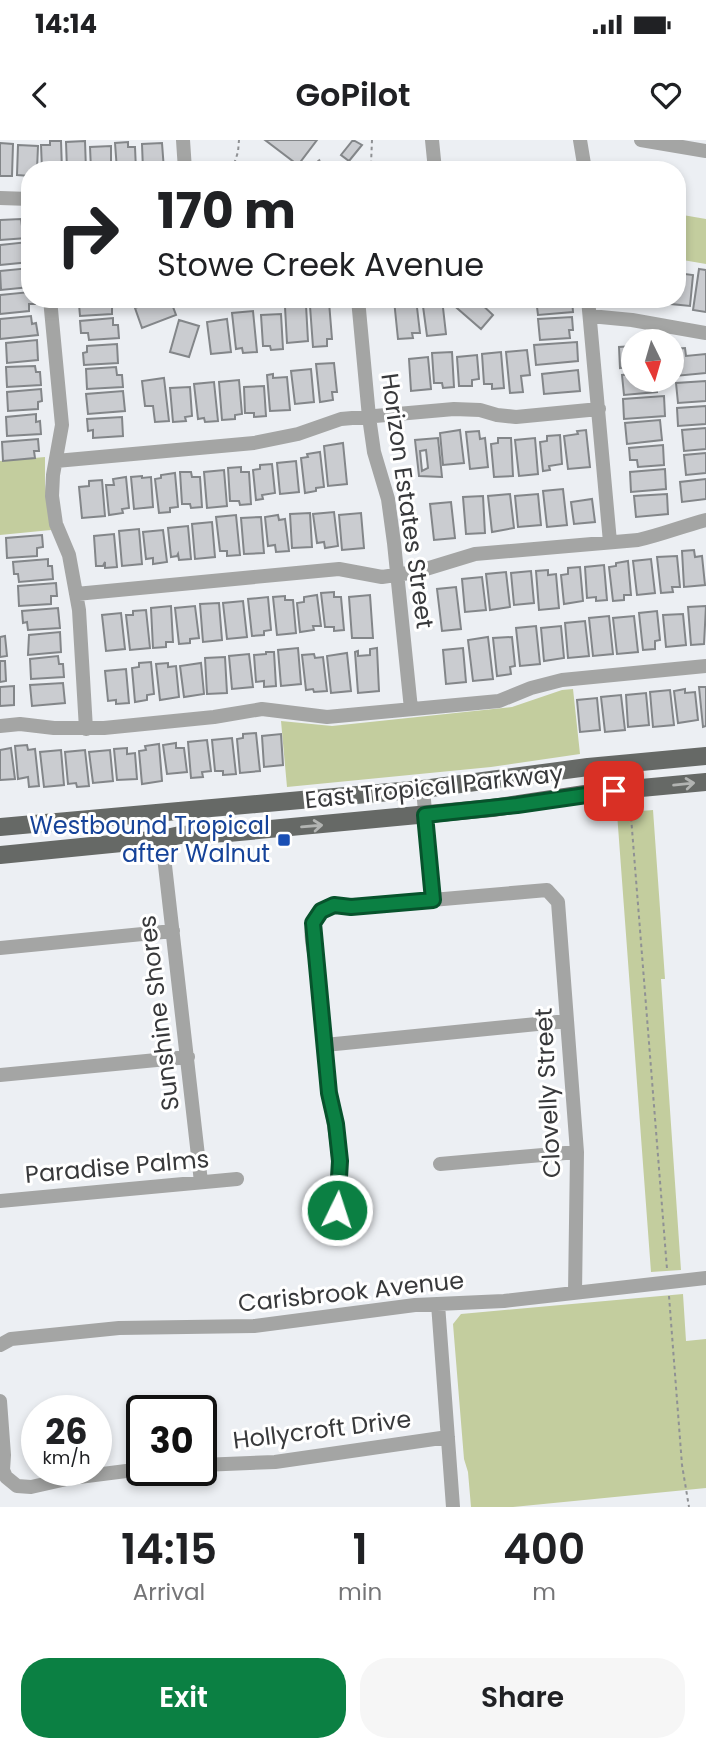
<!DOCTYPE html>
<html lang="en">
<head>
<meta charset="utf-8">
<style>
  body { margin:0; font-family:Poppins,sans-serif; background:#f6f6f6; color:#202124; height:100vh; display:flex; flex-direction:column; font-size:26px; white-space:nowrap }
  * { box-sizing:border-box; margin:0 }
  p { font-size:23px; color:#757577 }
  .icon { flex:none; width:38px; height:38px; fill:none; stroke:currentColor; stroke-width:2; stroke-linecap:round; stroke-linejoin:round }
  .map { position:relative; height:1367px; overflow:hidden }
  .side { display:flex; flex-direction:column; background:#fff; flex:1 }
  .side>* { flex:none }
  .banner { position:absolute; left:21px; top:21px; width:665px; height:147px; border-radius:28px; box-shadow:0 4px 10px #0003; background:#fff; color:#202124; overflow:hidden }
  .needle { width:46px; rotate:175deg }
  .fabs { position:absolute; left:621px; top:189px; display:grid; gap:14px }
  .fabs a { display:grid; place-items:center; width:63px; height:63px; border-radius:50%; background:#fff; box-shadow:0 4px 10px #0003; font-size:35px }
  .speed { position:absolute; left:21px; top:1255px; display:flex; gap:14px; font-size:35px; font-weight:700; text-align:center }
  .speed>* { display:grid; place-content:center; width:91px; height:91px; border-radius:50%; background:#fff; box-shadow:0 4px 10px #0003; line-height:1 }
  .speed small { font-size:18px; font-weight:400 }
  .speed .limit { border:4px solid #111; border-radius:10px; background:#fff; color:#111 }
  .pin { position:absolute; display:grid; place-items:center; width:60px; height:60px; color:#fff; margin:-30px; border-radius:14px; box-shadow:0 4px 10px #0006 }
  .me { position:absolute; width:77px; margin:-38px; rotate:4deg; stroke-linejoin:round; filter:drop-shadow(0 0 5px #0008) }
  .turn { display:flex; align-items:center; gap:24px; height:147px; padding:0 21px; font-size:32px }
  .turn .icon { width:91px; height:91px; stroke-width:2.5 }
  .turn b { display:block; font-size:49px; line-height:60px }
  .eta { display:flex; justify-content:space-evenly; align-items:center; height:119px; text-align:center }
  .eta b { font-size:42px; font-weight:600; line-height:49px }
  .button { display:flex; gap:14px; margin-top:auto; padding:14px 21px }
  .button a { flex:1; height:80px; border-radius:28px; background:#0b8043; color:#fff; font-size:28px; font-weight:600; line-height:80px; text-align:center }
  .button a+a { background:#f6f6f6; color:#202124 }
  .status { display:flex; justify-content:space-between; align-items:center; height:49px; padding:0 35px; background:#fff; direction:ltr }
  .status svg { height:19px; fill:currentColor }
  header { display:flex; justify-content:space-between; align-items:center; height:91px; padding:0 21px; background:#fff; font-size:32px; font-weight:600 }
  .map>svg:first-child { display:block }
  .green { fill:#c3cd9e }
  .building { fill:#caccd0; stroke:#838689; stroke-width:2; fill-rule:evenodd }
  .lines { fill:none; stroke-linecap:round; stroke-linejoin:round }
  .path { stroke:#8f9194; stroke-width:2; stroke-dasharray:3.5 3.5; stroke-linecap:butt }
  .minor { stroke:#a4a5a4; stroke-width:14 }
  .major { stroke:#666966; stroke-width:18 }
  .oneway { stroke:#b2b4b2 }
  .route-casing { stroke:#07532c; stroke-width:18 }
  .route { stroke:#0b8043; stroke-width:12 }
  .transit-dot { fill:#1a4fb4; stroke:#fff; stroke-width:2.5 }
  .labels { text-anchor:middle; stroke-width:6; stroke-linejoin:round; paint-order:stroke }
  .street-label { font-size:24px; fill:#38393b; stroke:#fff }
  .transit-label { font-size:24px; fill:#164399; stroke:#fff; text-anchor:end }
</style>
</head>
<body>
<div class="status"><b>14:14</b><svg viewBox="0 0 49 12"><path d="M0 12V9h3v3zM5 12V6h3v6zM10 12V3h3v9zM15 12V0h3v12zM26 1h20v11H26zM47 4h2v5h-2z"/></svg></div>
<header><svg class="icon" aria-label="back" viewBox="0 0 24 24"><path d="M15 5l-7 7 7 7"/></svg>GoPilot<svg class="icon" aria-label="heart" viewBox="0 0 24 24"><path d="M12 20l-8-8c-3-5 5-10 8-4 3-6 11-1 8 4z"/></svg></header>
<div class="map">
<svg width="706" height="1367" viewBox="0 0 706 1367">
  <rect width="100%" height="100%" fill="#eceff3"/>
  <path class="green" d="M677,74L706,79V124L677,119Z
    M45,317V344L51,390L0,395V321Z
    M573,549L580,614L491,627L287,647L281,581L332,586L512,567L562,550Z
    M653,670L665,839H661L681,1130L651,1132L617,673Z
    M683,1154L686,1201L706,1199V1348L513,1367H471L468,1332L464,1319L453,1184L461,1174Z"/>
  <path class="building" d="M265,0H317L298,25Z
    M353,0L362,5L349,21L341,15Z
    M50,1H61L62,30H42L41,5H50Z
    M85,1L86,30H67L66,2Z
    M128,2V7H135L136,30H117L115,3Z
    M0,3L13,4L12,36H0Z
    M162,3L164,30H143L142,4Z
    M18,5L38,6L37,30H30V36L17,35Z
    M111,6V30H91L90,7Z
    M21,79L22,86H26L27,98L0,100V80Z
    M28,102L30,122L0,125V105Z
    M30,128V147L1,150L0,131Z
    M699,129L706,130V172L693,170Z
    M677,133L693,135L690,166L671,164V159H677Z
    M30,152V159H35V164H29V171L0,174V155Z
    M85,159H115L116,167H112V174L80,176L79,164L86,163Z
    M159,159H170L176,175L142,188L135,168Z
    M416,159L420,193H412L413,198L398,199L394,160Z
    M422,159H442L446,194L427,196Z
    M452,159H476L493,175L481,189L450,162Z
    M536,159H572L573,172L538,175Z
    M645,159H665L664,164Z
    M329,162L332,199H327V206L313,207L310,166Z
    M306,165L308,201L287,203L285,167Z
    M253,171L257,212L243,213L242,208L236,209L232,173Z
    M281,174L283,209L271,210L270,206H263L261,175Z
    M31,176L32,184L36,183L38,195L0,199V179Z
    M572,177L573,190H569L570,198L540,200L538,179Z
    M113,178V185H118L119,198L89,200L88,193H81L80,181Z
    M227,179L231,212L211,214L207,182Z
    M179,180L199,186L189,217L170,212Z
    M37,200L38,220L7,223L6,203Z
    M577,202L578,221L536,225L534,205Z
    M117,204L118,223L84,225L83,213L87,212V206Z
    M634,206V226L620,228L619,207Z
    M685,208L686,216L706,214V233L675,236L672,209Z
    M527,210L530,235L521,236L523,252L510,253L506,212Z
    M452,212L454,247L443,248L442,243H434L432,213Z
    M501,212L504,248L492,249V244H484L482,214Z
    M477,215L479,239L472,240V246H459L457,217Z
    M428,217L431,249L411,251L409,219Z
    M334,223L337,252H332L333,260L320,262L316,224Z
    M35,226L36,232H40L41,245L7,247L6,227Z
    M116,227L117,235H122L123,247L87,249L86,229Z
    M311,229L314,262L295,264L291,231Z
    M578,230L580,251L544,254L542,234Z
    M273,234V238L287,237L290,270L270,271L267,235Z
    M634,234V240H656L657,252L624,255L622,235Z
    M164,238L169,281L155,282L153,266H145L142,241Z
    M239,240L242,274L235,275V279L222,280L219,242Z
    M706,241V261L678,263L676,243Z
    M214,242L218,281L205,282L204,278L198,279L194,244Z
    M264,246L266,276L254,277V273H245L244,247Z
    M190,247L192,276L185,277L186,281L173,282L170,248Z
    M41,249L42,261L38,262V269L8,271L7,252Z
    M123,251L125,271L88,274L86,254Z
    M664,256L665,276L624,279L623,259Z
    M706,266V284L678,286L677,268Z
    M36,274V282L40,281L41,294L7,296L6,277Z
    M122,277L123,296L93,298V290L88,291L87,279Z
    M660,280L662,300L627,304L625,283Z
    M706,288V309L684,311L682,290Z
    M460,290L464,323L443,325L440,293Z
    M586,290L590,327L568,329L564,296L578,294L577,291Z
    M479,291L480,299L485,298L488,327L470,329L466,292Z
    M560,295L562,324L549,326L550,330L543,331L540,302L547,301V296Z
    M438,298L442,337L419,336L415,300ZM426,310L428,328L422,331L420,311Z
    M498,298H511L513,336L494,337L491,304L498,303Z
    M535,298L538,334L519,336L515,300Z
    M38,299L39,311H34L35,318L3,321L2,302Z
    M343,303L347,344L328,346L324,306Z
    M663,305L664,325L638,327L637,320H630L629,308Z
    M320,312L324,347L316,348V351L305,353L301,318L308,317L307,314Z
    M706,313V333L686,335L684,315Z
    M296,321L299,352L280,354L277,323Z
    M272,324L275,353L262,355L263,359L256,360L253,330L260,329V325Z
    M241,327V332H249L251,364L240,365L239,361H230L228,328Z
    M665,329L666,349L631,352L630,332Z
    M224,330L227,366L207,368L204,332Z
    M180,332H191L192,337H200L202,367L191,368L190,364H182Z
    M175,333L178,367L170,368V372L159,373L155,339L161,338V335Z
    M142,336V338L151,337L153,367L134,369L131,337Z
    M126,337L129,368L122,369L123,373L109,375L106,345H114L113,339Z
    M706,339V359L682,362L680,342Z
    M102,340L105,376L82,378L79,347L89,346V341Z
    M563,349L567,385L547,387L543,351Z
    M510,354L514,388L492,392L488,356Z
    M538,354L541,385L518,387L515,356Z
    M667,354L668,374L636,377L634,356Z
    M483,356L485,393L466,394L463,357Z
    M592,359L595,382L574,384L571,362Z
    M451,362L455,398L434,400L430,364Z
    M334,372L338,406L325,408L324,402L317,403L313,374Z
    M310,373L312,407L292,408L290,374Z
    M361,373L364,408L342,410L339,375Z
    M236,375L240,415L227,416V411H220L216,377Z
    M278,375L279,380L285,379L289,411L276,412L275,405L268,406L265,377Z
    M261,377L264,413L244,414L241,378Z
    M212,382L215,417L195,419L192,384Z
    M188,386L191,419L179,420L178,414L177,416L171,417L168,388Z
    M139,389L142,424L122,426L119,391Z
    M163,390L167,422L153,424V418L146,419L143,392Z
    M114,394L117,427L105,428V422L103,426H96L94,396Z
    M42,395L43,407L37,408V416L7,418L6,398Z
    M694,410L695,417L702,416L705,445L684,447L682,411Z
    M677,416L680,447H672L673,452L661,453L657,417Z
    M48,419V426H52L53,439L19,442L18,434H14L13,422Z
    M651,419L655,453L637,455L633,421Z
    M628,421L631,455H624V460L613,461L609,427L616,426V423Z
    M604,425L607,460L596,461V457L587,458L585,427Z
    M580,427L583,461L564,464L561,435L568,434V428Z
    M548,430V435L556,434L559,468L539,470L536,431Z
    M531,431L534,463L514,465L511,433Z
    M506,432L510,467L490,470L486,434Z
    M482,437L486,470L465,472L462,439Z
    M56,443L57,456H51V464L19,466L18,446Z
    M456,447L461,489L442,491L437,449Z
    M334,452V457H341L344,490L334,491V487H325L321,453Z
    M317,455L321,486H313L314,490L300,492L297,463L304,462V457Z
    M370,455L373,498H352L349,457Z
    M285,456V460H293L296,493L277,495L273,457Z
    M268,457L271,490L264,491V495L252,496L248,459Z
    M243,461L247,497L227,499L223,463Z
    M219,463L222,500L203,502L200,464Z
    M171,466L173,502H166V507L153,508L151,468Z
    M195,466L199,498L190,499V503L179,504L175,468Z
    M706,466L704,504L691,505L688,467Z
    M58,468L60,488L28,490L27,482L23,483L22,471Z
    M146,470L150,508L130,510L126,475H133V471Z
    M657,471L660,500L655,501V509L643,510L639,473Z
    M121,473L125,509L106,511L102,475Z
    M683,474L686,505L666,507L663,475Z
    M609,476L613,514L593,516L589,478Z
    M634,476L638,512L617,514L613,478Z
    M585,481L589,516L568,518L565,483Z
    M536,486L540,524L520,526L516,488Z
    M561,486L564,518L544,521L541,488Z
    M60,492L61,512L28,515L29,495Z
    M5,496L7,516L0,517V497Z
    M488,497L493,539L473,541L468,500Z
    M512,497L515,526L510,527L511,534L497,536L493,498Z
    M298,508L301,544L281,546L278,510Z
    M377,508L379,551L358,553L355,512L358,511V516L370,515V509Z
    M463,508L466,542L446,544L443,510Z
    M266,512H274L276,546L264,547V541L256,542L254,515L266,514Z
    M347,513L351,551L331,553L327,516Z
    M249,514L253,547L232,549L229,516Z
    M314,514L315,518L323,517L327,551L314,552L313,549L306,550L302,515Z
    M58,516L59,524H63L64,537L31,539L30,519Z
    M225,517L227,553L207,554L205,518Z
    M0,521H5L6,541L0,542Z
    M151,522L154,554L147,555V560L135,562L132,528L139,527V523Z
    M168,523V527L176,526L179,557L160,560L156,524Z
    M201,523L204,554L184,557L180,526Z
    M126,529L129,563L116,564V560L108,561L105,531Z
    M63,543L65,563L32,566L30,545Z
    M14,546V565L0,566V547Z
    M699,547H706V586L703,587Z
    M685,549V553L695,552L698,580L678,583L674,551Z
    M670,550L674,585L653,587L650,552Z
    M646,553L649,585L628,587L626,555Z
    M621,555L625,590L605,592L601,557Z
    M597,558L600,590L580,592L577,560Z
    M256,593L260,631L240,633L237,599L243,598V594Z
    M281,594L283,625L264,627L262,596Z
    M232,598L236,634L223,635V631H215L212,600Z
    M207,600L211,631L202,632L203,637L191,638L188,602Z
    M176,603V608H184L187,632L167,634L163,605Z
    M159,604L162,641L142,644L139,611L146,610L145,606Z
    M27,605L28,610L35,609L39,646L29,647L28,637L18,639L15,606Z
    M11,608L15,639L0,640V610Z
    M127,608V614L135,613L137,639L117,640L114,609Z
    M61,610L64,645L44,647L40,612Z
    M85,610L89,646L77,647L76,643L68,644L65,612Z
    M110,610L113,641L93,643L89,612Z"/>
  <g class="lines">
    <path class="path" d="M232,30L238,12L239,0
      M306,30L321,19
      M367,30L371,24L372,0
      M630,664L667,1129
      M669,1156L682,1325L689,1367"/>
    <path class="minor" d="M183,0L185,30
      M432,0L435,30
      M580,0L585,30
      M641,0L706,11
      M0,58L30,59
      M50,159L62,285L53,335L52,356L56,384L69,415L79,470L86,589
      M358,159L369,277L374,312L388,359L394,403L411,569
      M588,159L610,402
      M590,176L632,180L706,193
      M56,321L254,303L298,294L341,279L454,269L480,270L497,275L516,277L599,269
      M76,454L339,429L382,437L416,432L475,414L638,400C661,395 683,386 706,380
      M0,586L20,584L54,588H104L214,577L262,569L327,577L499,561L531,548L562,540L706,526
      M423,649L433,760
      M162,699L201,1042
      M0,808L173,791
      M325,905L567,881
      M0,935L188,917
      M440,1024L577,1012
      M0,1061L237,1039
      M337,1070C342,1025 336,998 329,954C323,916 323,876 319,837C317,821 307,795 314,779C321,764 337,766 351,767L547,750L558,762L577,1012L575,1153
      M438,1164L453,1367
      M0,1205L11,1199L119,1188L254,1186L415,1165L504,1161L706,1138
      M0,1261L4,1315L3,1330L6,1337L17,1346L31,1347L71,1338L142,1329
      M201,1325L275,1322L448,1297"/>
    <path class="major" d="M0,687L423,649L588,627L706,616
      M0,715L162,699L180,695L228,693L492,668L598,652L706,642"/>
  </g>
  <defs><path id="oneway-shaft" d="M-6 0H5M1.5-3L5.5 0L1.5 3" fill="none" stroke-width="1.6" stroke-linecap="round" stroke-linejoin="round" transform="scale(1.75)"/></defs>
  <g class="oneway">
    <use href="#oneway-shaft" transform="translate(684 644) rotate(-6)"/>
    <use href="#oneway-shaft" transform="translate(312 686) rotate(-5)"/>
  </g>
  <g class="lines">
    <defs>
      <path id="route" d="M337,1070L340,1021L336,984L329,953L313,783L321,771L334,765L351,767L433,760L425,675L517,665L614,651"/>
    </defs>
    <use href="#route" class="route-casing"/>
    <use href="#route" class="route"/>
  </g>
  <rect class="transit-dot" x="277" y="693" width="14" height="14" rx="3.5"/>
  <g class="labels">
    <g class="street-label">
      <text transform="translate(407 361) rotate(82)" y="8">Horizon Estates Street</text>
      <text transform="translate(434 647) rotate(-6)" y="8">East Tropical Parkway</text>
      <text transform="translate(159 873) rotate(-97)" y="8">Sunshine Shores</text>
      <text transform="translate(548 953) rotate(-93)" y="8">Clovelly Street</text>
      <text transform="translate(117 1027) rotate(-5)" y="8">Paradise Palms</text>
      <text transform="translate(351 1152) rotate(-6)" y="8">Carisbrook Avenue</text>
      <text transform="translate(322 1290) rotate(-7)" y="8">Hollycroft Drive</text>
    </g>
    <g class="transit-label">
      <text x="270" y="694">Westbound Tropical<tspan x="270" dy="28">after Walnut</tspan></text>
    </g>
  </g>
</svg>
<div class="fabs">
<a><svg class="needle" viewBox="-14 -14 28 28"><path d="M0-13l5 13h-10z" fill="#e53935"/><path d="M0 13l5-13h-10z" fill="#757577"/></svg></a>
</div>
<div class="speed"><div>26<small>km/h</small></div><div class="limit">30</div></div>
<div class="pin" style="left:614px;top:651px;background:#d93025"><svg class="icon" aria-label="arrive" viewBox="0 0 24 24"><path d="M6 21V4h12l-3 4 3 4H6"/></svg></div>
<svg class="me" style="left:337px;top:1070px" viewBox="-20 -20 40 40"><circle r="17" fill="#0b8043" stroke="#fff" stroke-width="3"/><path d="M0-11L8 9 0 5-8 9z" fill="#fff"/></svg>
<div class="banner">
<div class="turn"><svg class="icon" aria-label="right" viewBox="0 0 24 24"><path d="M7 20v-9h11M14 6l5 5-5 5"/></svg><div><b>170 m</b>Stowe Creek Avenue</div></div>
</div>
</div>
<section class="side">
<div class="eta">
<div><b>14:15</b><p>Arrival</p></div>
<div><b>1</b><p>min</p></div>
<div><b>400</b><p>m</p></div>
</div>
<div class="button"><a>Exit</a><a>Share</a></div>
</section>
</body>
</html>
